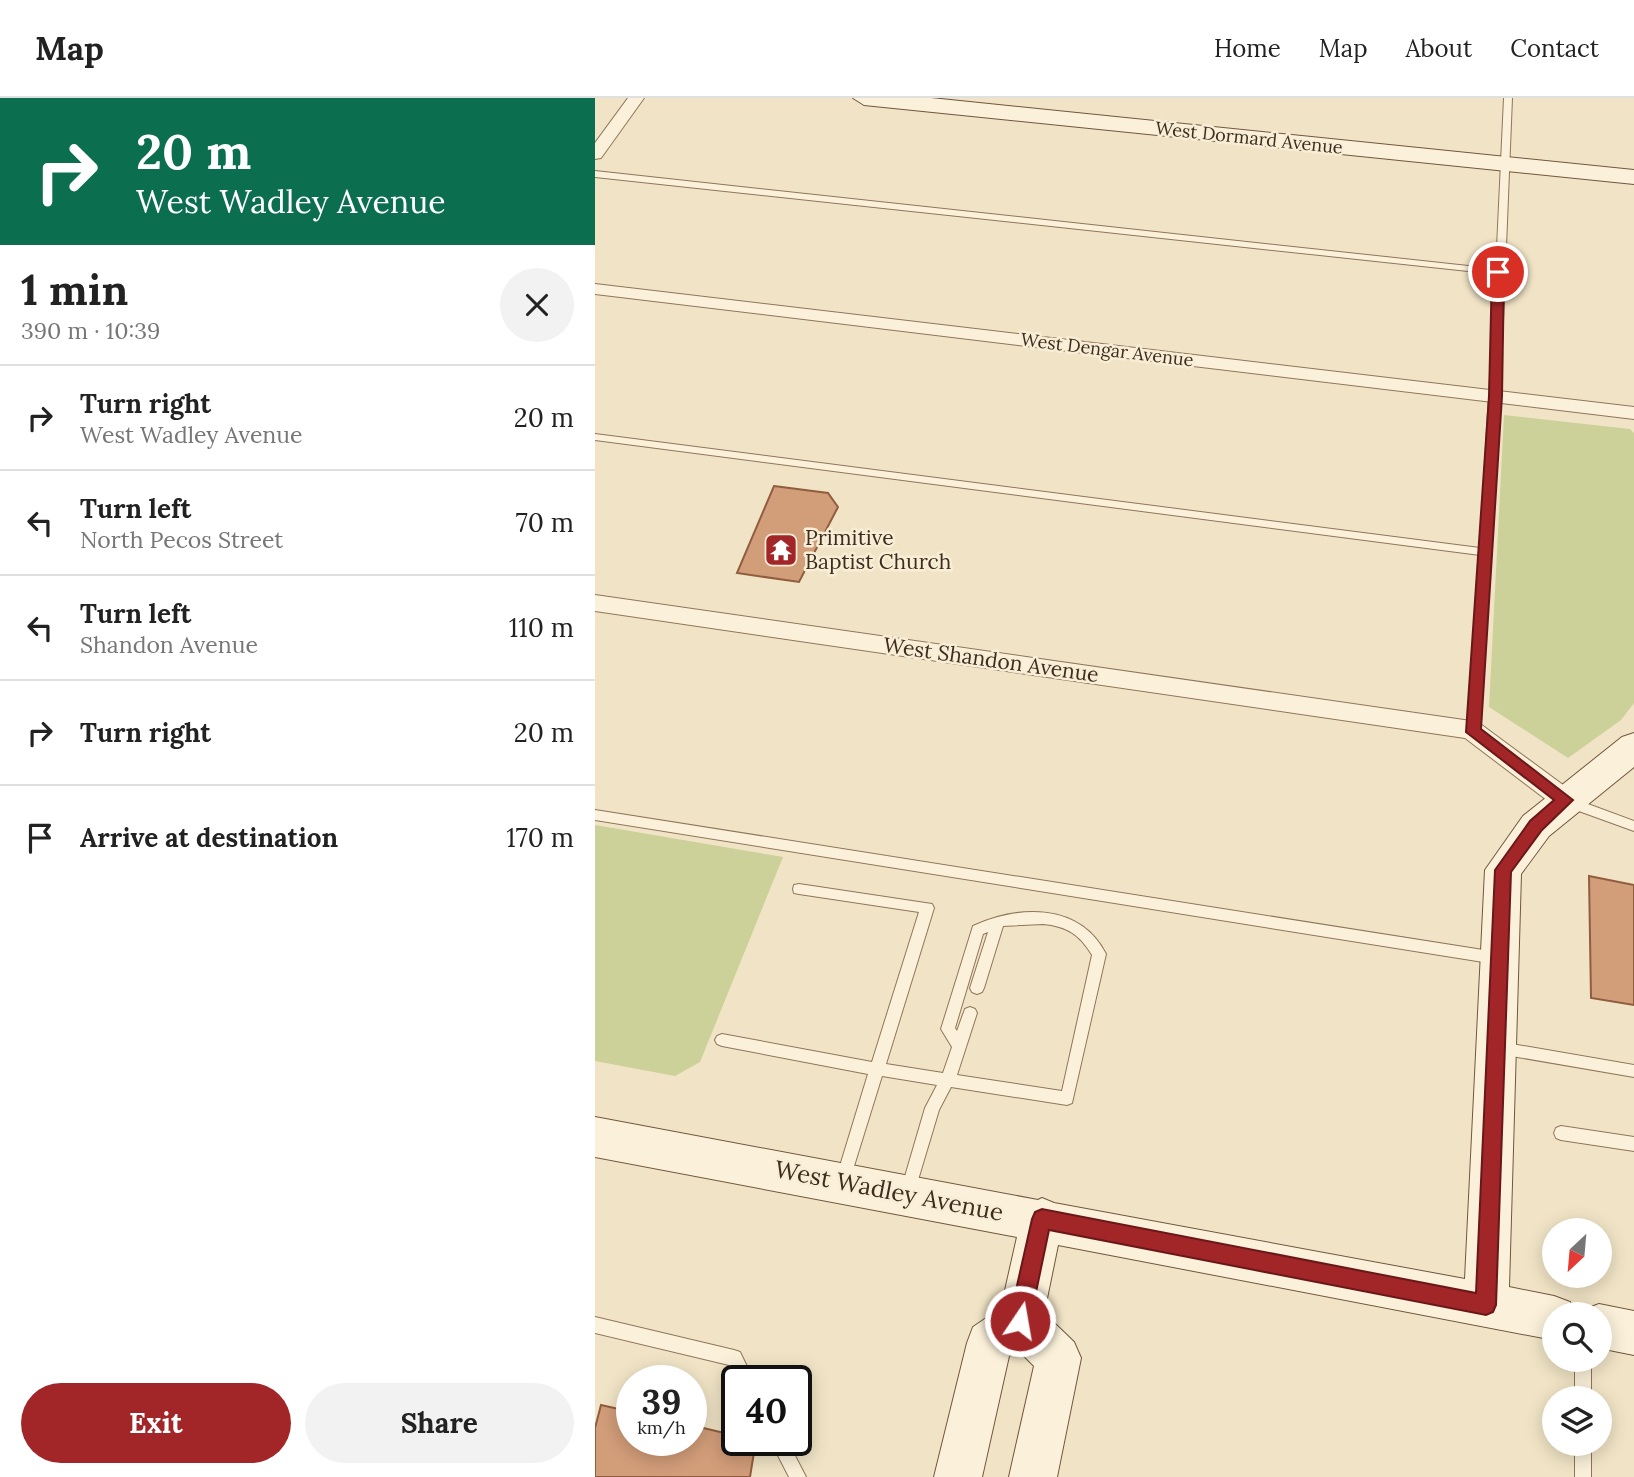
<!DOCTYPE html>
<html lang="en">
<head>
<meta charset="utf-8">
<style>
  body { margin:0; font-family:Lora,serif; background:#f2f2f2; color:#222; height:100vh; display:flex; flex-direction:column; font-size:26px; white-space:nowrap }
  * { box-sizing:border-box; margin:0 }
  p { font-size:23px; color:#767676 }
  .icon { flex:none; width:38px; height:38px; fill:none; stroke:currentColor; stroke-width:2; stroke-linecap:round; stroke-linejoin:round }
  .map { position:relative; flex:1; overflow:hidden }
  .side { display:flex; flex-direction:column; background:#fff; width:595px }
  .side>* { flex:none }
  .banner { background:#0b6e4f; color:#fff; overflow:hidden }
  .needle { width:46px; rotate:206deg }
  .tools { position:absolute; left:947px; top:1120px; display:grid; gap:14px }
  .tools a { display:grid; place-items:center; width:70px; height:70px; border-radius:50%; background:#fff; box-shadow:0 4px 18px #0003; font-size:35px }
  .speed { position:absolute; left:21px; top:1267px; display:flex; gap:14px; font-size:35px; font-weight:700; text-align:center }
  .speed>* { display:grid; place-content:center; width:91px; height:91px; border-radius:50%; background:#fff; box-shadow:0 4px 18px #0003; line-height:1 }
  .speed small { font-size:18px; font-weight:400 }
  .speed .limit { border:4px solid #111; border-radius:10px; background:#fff; color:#111 }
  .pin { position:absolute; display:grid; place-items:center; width:60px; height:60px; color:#fff; margin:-30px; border:4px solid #fff; border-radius:50%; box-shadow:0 2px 7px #0007 }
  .me { position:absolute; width:77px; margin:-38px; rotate:12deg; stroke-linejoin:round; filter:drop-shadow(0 0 5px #0008) }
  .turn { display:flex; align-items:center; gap:24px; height:147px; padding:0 21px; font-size:32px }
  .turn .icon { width:91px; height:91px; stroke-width:2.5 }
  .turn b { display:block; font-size:49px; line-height:60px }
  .round { display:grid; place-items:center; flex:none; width:74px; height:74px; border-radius:37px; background:#f2f2f2 }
  .summary { display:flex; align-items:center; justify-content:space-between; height:119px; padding:0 21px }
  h1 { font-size:42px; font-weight:700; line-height:52px }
  .cta { display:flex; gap:14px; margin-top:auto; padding:14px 21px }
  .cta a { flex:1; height:80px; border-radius:42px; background:#a22528; color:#fff; font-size:28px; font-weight:700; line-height:80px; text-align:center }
  .cta a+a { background:#f2f2f2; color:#222 }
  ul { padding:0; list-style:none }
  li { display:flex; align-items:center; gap:21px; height:105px; padding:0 21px; border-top:2px solid #e0e0e0 }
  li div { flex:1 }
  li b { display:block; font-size:26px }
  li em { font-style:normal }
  header { display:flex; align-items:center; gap:42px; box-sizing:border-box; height:98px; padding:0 35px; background:#fff; border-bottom:2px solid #e0e0e0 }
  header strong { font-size:33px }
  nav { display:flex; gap:38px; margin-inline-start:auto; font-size:24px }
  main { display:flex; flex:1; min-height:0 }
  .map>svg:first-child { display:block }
  .green { fill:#cbd199 }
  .building { fill:#d29d79; stroke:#905d3e; stroke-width:2 }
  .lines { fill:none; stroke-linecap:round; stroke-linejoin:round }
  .lane-casing { stroke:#8f755a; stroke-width:2 }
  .street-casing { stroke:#8f755a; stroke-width:2 }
  .secondary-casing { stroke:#71563d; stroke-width:2 }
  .lane { fill:#fbf1da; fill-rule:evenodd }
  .street { fill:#fbf1da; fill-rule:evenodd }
  .secondary { fill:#fbf1da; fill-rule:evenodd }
  .route { fill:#a22528; stroke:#69181a; stroke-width:2 }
  .labels { text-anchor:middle; stroke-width:5; stroke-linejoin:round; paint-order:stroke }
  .far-street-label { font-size:18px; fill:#3e2d1f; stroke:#f8eed6 }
  .poi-label { font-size:21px; fill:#3e2d1f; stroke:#f8eed6; text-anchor:start }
  .street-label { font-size:21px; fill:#3e2d1f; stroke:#f8eed6 }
  .near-street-label { font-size:24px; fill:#3e2d1f; stroke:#f8eed6 }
</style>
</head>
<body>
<header>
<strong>Map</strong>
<nav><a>Home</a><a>Map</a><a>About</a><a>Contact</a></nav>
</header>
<main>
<section class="side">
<div class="banner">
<div class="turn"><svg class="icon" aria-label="right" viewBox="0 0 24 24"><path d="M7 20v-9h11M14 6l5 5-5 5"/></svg><div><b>20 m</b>West Wadley Avenue</div></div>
</div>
<div class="summary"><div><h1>1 min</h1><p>390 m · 10:39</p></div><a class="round"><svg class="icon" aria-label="close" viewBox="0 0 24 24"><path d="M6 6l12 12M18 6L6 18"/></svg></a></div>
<ul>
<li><svg class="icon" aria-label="right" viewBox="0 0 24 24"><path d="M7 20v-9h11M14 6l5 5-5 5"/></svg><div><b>Turn right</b><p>West Wadley Avenue</p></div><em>20 m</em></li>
<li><svg class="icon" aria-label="left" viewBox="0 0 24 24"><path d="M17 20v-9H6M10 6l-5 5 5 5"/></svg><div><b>Turn left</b><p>North Pecos Street</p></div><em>70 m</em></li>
<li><svg class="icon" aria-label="left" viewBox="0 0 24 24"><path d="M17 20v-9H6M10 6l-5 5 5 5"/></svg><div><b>Turn left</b><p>Shandon Avenue</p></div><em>110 m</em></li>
<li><svg class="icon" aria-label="right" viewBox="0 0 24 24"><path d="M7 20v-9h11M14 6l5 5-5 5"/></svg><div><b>Turn right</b></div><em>20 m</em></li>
<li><svg class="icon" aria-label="arrive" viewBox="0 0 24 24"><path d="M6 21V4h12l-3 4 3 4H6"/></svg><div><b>Arrive at destination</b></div><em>170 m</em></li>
</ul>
<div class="cta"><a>Exit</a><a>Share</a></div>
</section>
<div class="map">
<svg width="1039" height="1379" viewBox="0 0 1039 1379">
  <rect width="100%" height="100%" fill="#f1e4c6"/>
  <path class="green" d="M909,317L1035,331L1039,335V605L1026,622L973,660L894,609Z
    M0,727L188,759L105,964L80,978L0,963Z"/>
  <path class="building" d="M179,388L233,395L243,409L204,484L142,475Z
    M994,778L1039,787V907L996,900Z
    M6,1307L37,1314V1342H96V1327L142,1338V1342H161L155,1379H0V1330Z"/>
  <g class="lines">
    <defs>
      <path id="lane" d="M909,0H917L905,298L883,637L879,639L873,634L885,457L0,342V336L885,450L901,176L0,79V73L901,171Z
        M974,699L1039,723V733L970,708L968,704L970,700Z
        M0,712L901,854L906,856L908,860L906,864L901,866L0,722Z
        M204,786L337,806L339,810L291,966L348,975L357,949L346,931L378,828C424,807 485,805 511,856L477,1005L472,1007L356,989L344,1012L320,1092L318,1097L313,1099L308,1097L306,1092L330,1010L342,987L287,978L255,1081L253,1086L248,1088L243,1086L241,1081L273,976L127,948L122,946L120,942L122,938L127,936L277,964L324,814L204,796L199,795L198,791L199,787ZM448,826C472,828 485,837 497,857L467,993L362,977L382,915L380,911L375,909L370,911L362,933L360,930L388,836L393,834L375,890L377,894L382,896L387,894L389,890L408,828Z
        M905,944L1039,967V979L905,956L900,955L898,950L900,945Z
        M966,1028L1039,1039V1053L966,1042L961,1040L959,1035L961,1030Z
        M0,1219L139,1252L145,1254L159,1283H142L134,1267L0,1235Z
        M980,1262H996V1300H980Z
        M175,1342H192L211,1379H194Z
        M980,1346H996V1379H980Z"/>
      <path id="street" d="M33,0H49L6,60L0,61V45Z
        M0,186L1039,309V321L0,196Z
        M0,497L876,623L884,625L979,695L982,702L979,709L970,712L961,709L870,640L0,513Z"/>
      <path id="secondary" d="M258,0H336L1039,72V86L269,7Z
        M1039,635V669L954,738L926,776L914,1189L959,1198L975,1204L980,1216H959V1242L463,1147L449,1215L479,1244L486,1260L462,1379H414L439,1268L423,1252L414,1258L387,1379H339L372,1245L378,1229L406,1210L422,1139L0,1059V1019L443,1102L447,1100L459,1105L870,1181L890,772L928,718L1027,639Z
        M1004,1206L1039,1213V1257L1004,1250V1216H987L988,1212Z"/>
    </defs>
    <use href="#lane" class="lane-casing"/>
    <use href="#street" class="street-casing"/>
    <use href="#secondary" class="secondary-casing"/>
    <use href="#lane" class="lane"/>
    <use href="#street" class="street"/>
    <use href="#secondary" class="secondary"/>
  </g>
  <path class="route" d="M903,170L909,174L907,298L886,631L978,702L947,732L916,774L901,1207L898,1214L891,1217L454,1132L435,1223L432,1230L425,1233L417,1230L414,1223L437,1121L440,1114L447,1111L881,1195L900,772L935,723L959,702L871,634L894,298L897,174Z"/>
  <defs>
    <symbol id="temple-square" viewBox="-11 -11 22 22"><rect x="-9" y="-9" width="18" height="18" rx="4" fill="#a22528" stroke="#f8eed6"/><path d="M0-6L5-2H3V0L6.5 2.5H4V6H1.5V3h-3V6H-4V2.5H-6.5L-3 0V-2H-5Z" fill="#fff"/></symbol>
  </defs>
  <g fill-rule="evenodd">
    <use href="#temple-square" x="167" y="433" width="38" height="38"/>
  </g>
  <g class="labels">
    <g class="far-street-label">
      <text transform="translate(654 40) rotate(6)" y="6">West Dormard Avenue</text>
      <text transform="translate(512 252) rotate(7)" y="6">West Dengar Avenue</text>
    </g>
    <g class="poi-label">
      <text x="210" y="447">Primitive<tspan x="210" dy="24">Baptist Church</tspan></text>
    </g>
    <g class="street-label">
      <text transform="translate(396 562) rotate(8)" y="7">West Shandon Avenue</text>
    </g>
    <g class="near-street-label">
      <text transform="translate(294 1093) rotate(11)" y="8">West Wadley Avenue</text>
    </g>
  </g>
</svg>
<div class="tools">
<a><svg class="needle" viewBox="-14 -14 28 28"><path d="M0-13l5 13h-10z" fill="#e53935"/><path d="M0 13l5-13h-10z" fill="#767676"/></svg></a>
<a><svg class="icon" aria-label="search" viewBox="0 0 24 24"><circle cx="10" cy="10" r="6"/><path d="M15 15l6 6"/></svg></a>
<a><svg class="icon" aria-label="layers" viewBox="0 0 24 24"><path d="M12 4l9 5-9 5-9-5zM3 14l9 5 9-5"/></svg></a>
</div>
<div class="speed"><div>39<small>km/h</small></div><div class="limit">40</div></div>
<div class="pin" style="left:903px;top:174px;background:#d93025"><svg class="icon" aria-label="arrive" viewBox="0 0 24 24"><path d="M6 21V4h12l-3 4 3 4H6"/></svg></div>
<svg class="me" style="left:425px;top:1223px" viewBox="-20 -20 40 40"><circle r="17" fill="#a22528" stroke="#fff" stroke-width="3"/><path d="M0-11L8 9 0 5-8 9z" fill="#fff"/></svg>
</div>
</main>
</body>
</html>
